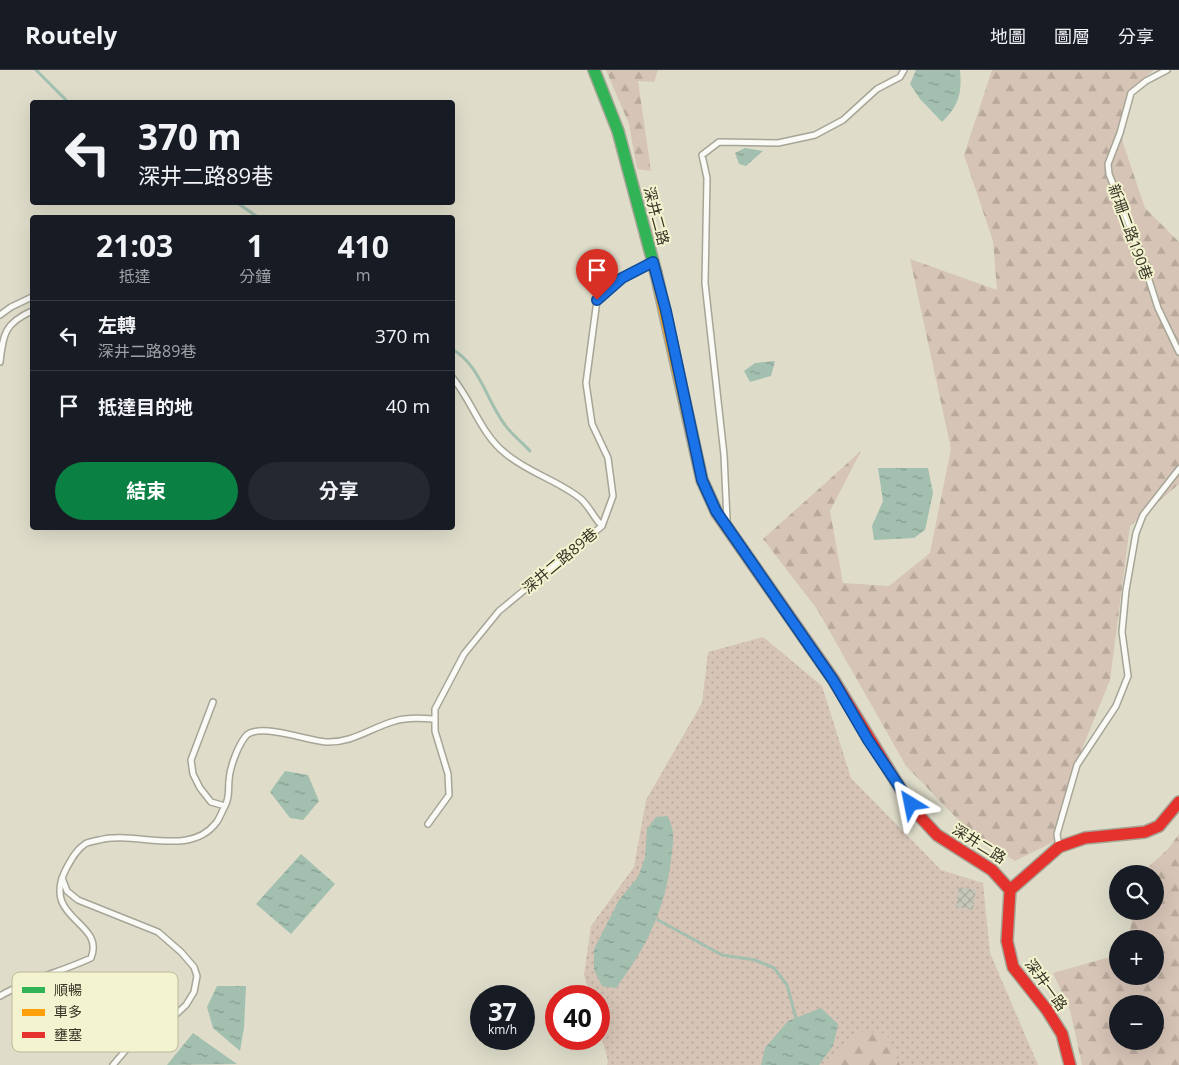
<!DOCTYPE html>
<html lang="zh-TW">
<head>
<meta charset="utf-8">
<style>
  body { margin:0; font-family:"Open Sans","Noto Sans TC",sans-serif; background:#242831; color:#f1f3f6; height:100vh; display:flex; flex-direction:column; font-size:19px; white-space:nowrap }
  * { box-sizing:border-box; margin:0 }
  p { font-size:16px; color:#9ea1a6 }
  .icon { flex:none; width:28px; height:28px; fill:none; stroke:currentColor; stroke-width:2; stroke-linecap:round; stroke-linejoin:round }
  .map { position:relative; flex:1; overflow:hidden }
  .panel { position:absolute; left:30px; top:145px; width:425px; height:315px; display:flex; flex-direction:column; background:#171b24; border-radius:5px; box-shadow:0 5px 20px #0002 }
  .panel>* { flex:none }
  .top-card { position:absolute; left:30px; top:30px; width:425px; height:105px; border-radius:5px; box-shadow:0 5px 20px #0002; background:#171b24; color:#f1f3f6; overflow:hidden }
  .tools { position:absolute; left:1109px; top:795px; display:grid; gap:10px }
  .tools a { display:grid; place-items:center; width:55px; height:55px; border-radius:50%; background:#171b24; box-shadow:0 5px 20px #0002; font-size:25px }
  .speed { position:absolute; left:470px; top:915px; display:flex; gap:10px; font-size:25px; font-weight:700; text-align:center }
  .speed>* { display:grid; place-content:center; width:65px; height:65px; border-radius:50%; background:#171b24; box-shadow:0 5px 20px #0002; line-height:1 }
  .speed small { font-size:12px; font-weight:400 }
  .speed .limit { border:8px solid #d22; background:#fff; color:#111 }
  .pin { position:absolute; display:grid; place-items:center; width:42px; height:42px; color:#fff; margin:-51px -21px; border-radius:50% 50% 50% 0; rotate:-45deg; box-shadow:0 0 5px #0007 }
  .pin .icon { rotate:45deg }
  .me { position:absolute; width:55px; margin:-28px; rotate:325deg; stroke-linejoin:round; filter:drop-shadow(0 0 4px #0008) }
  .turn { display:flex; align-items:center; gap:18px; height:105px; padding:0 25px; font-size:22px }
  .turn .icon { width:65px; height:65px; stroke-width:2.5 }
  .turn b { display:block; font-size:35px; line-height:42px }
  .eta { display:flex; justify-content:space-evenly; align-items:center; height:85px; text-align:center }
  .eta b { font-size:30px; font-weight:700; line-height:35px }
  .button { display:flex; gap:10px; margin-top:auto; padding:10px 25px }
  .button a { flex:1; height:58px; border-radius:30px; background:#0b8043; color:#fff; font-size:20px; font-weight:700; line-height:58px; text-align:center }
  .button a+a { background:#242831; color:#f1f3f6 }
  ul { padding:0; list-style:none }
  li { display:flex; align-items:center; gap:15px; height:70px; padding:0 25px; border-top:1px solid #363941 }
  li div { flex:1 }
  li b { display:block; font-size:19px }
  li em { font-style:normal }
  header { display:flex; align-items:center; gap:30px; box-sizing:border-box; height:70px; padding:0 25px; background:#171b24; border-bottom:1px solid #363941 }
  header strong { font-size:24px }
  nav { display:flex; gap:28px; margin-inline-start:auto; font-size:18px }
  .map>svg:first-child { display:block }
  .grass { fill:url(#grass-dots) }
  .forest { fill:url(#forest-firs); fill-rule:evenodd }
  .water { fill:url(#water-ripples) }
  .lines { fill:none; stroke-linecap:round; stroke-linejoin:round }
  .stream { stroke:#a2bfaf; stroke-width:3 }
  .building { fill:url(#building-cross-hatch) }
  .lane-casing { stroke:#a6a596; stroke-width:8 }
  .fast-casing { stroke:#a6a596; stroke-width:14 }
  .slow-casing { stroke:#a6a596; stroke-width:14 }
  .jam-casing { stroke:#a6a596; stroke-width:14 }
  .lane { stroke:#fafaf7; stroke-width:5 }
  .fast { stroke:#30b455; stroke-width:11 }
  .slow { stroke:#ff9f0a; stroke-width:11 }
  .jam { stroke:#e5322d; stroke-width:11 }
  .route-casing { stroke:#114b97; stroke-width:12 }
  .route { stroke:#1a73e8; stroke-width:9 }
  .labels { text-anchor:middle; stroke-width:4; stroke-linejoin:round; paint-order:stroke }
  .street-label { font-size:15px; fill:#373628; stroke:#f4f3cf }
  .key { fill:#f4f3cf; stroke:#bbba9d; stroke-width:1 }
  .key-label { font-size:14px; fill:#373628 }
</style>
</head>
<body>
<header>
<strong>Routely</strong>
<nav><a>地圖</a><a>圖層</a><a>分享</a></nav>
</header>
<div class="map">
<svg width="1179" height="995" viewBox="0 0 1179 995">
  <defs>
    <pattern id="grass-dots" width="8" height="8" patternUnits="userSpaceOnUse" patternTransform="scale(1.25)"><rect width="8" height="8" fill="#d6c4b6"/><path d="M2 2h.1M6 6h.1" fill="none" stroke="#b8a99c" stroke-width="1.8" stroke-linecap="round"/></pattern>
    <pattern id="forest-firs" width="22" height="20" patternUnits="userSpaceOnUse" patternTransform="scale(1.25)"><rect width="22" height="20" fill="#d6c4b6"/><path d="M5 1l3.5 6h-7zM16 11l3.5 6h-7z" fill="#b8a99c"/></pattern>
    <pattern id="water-ripples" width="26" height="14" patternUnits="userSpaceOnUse" patternTransform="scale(1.25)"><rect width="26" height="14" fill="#a2bfaf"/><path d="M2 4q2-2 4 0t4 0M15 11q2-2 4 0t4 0" fill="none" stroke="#859c8e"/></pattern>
    <pattern id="building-cross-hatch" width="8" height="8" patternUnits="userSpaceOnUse" patternTransform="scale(1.25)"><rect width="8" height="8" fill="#c5c8b9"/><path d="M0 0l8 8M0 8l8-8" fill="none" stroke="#aaac9f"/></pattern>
  </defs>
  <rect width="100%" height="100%" fill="#dfddca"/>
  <path class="grass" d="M763,567L822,616L851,708L941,800L983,813L990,883L1038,995H607L608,991L599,958V926H590L584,905L591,856L634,797L646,730L702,633L708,582Z"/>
  <path class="forest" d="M606,0H658L654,12L638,11L651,101L637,99L629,54Z
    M992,0H1154L1137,14L1122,70L1145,138L1179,172V414L1130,456L1110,610L1068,714L1055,771L1015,791L971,763L906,696L817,539L763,469L861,381L830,441L843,513L889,516L930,483L951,379L910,189L997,220L993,171L964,85Z
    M1179,764V995H1082L1070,940L1053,903L1117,885L1118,906H1155V869H1128L1134,841H1155V804H1143V802L1168,779ZM1118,934H1155V971H1118Z
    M861,962L886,963L900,995H826Z"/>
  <path class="water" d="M916,0H960C962,24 959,35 942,52L920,29L910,14Z
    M745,78L763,81L746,96L739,94L735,83Z
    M775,291L771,306L750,312L744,301L755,293Z
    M878,398H928L933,423L925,460L914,468L874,470L872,456L883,431Z
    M285,701L308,705L319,731L303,750L290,748L270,722Z
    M667,746C676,760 673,773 671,790C665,840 646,878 616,918L602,916L594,900V879L619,830L638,807L645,788L647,759L656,747Z
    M301,784L335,814L291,864L256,834Z
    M217,916H246L244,958L240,981L213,958L207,937Z
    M821,938L838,954L833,976L819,995H761L765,978L788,951Z
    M193,963L237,994L167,995Z"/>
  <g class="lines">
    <path class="stream" d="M36,0L68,32
      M236,132L259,148
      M452,279C481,296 486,330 505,355C512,365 522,372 530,381
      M658,850L722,885L755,890L774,898L787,915L796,948"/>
  </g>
  <path class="building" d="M959,817L976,820L973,840L956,837Z"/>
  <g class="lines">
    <defs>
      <path id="lane" d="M1167,0L1146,11L1131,23L1120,63L1108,94L1109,104L1140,182L1158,238L1179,282
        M0,245L11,237L32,227
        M0,292C3,264 5,253 32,241
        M452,307C472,331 481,364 505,383C528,403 558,410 581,429C589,436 594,448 602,456
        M727,450L724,385L705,213L707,108L702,85L719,72L778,73L815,65L843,50L877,19L900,7L904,0
        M213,632L191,690L193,704L200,718L211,732L225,736C230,727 228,720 229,710C230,697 237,678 245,667C257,651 307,671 326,672C353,673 370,658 395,651C407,647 421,648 433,649
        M428,754L449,725L448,704L435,661V639L464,584L499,541L602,456L613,426L608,388L592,354L586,313L597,230L621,208L653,192
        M1059,777L1057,764L1077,695L1116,636L1128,606L1122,562L1126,520L1136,463L1143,445L1179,399
        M62,808L67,821L78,830L158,862L181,882L194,897L197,906L194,922L186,935L172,948L130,975L113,995
        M0,926C29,909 61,902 91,888C106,851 40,850 66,799C71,790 76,780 85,774C88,772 95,771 99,770C135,760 189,788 216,753C220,748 222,741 225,736"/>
      <path id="fast" d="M594,0L618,61L656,203"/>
      <path id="slow" d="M656,203L702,410L717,443"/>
      <path id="jam" d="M717,443L833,609L913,739L937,765L992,800L1010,820
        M1010,820L1059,777L1085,768L1145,762L1159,756L1179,732
        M1010,820L1007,871L1013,897L1047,940L1062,964L1070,995"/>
    </defs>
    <use href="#lane" class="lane-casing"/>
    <use href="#fast" class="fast-casing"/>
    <use href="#slow" class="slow-casing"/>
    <use href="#jam" class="jam-casing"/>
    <use href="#lane" class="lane"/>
    <use href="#fast" class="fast"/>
    <use href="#slow" class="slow"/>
    <use href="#jam" class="jam"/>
  </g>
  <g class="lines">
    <defs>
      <path id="route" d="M597,230L622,208L653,192L666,241L702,410L716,441L833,610L868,670L911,734"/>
    </defs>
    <use href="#route" class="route-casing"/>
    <use href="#route" class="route"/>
  </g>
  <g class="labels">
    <g class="street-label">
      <text transform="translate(656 146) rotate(75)" y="5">深井二路</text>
      <text transform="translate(1130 162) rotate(70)" y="5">新珊二路190巷</text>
      <text transform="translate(560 491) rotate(-40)" y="5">深井二路89巷</text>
      <text transform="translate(979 774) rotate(32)" y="5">深井二路</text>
      <text transform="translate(1046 915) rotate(54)" y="5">深井一路</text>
    </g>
  </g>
  <rect x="12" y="902" width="166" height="80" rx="8" class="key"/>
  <rect x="22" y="917" width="23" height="6" fill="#30b455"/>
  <rect x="22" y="939" width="23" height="7" fill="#ff9f0a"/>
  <rect x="22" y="962" width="23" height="6" fill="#e5322d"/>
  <g class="key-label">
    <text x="54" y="925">順暢</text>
    <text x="54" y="947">車多</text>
    <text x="54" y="970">壅塞</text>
  </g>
</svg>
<div class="tools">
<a><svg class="icon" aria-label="search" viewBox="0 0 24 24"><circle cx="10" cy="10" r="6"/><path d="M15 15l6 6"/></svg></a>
<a>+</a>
<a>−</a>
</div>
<div class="speed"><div>37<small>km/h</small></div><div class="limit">40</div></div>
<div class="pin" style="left:597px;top:230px;background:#d93025"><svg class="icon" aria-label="arrive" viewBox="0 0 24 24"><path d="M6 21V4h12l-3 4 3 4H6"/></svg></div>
<svg class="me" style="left:911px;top:734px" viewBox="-20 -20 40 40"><path d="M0-17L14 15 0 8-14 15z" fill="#1a73e8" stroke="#fff" stroke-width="4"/></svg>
<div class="top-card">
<div class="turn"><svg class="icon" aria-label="left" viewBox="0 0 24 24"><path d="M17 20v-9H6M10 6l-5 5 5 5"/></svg><div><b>370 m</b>深井二路89巷</div></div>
</div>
<section class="panel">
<div class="eta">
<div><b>21:03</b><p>抵達</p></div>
<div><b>1</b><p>分鐘</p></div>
<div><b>410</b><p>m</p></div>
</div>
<ul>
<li><svg class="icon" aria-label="left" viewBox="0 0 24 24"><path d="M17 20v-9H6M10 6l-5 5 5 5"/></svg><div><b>左轉</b><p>深井二路89巷</p></div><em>370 m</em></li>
<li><svg class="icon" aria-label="arrive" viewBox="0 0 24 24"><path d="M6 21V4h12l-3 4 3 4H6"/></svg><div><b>抵達目的地</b></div><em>40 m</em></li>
</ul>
<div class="button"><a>結束</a><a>分享</a></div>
</section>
</div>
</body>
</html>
